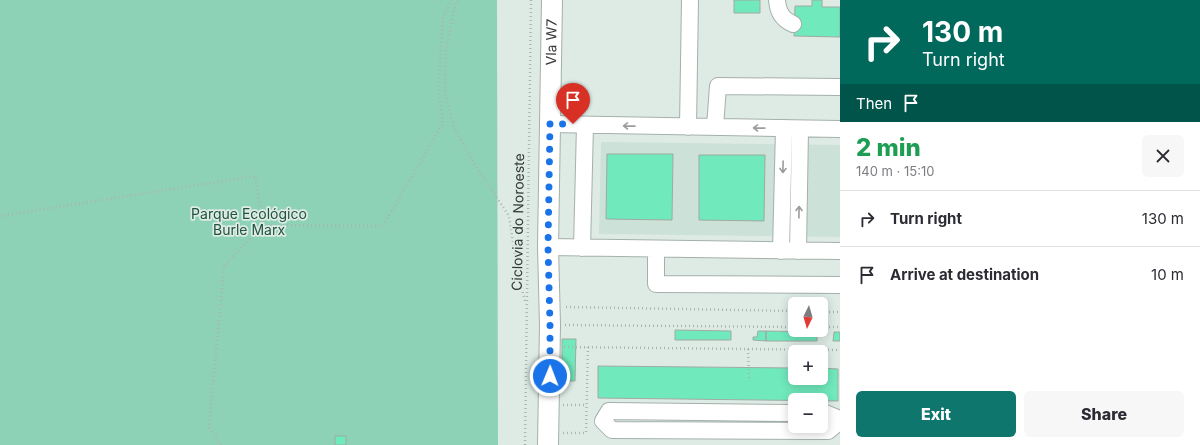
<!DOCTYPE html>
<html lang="en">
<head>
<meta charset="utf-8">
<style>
  body { margin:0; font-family:Inter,sans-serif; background:#f7f7f7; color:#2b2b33; height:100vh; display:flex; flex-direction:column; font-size:15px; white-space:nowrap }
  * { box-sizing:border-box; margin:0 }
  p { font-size:13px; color:#7c7c81 }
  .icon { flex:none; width:22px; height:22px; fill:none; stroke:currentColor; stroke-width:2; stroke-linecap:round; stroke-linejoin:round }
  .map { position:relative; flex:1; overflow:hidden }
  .sheet { display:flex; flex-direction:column; background:#fff; width:360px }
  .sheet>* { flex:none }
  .guide { background:#00695c; color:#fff; overflow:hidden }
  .needle { width:26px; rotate:185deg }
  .buttons { position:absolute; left:788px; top:297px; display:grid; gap:8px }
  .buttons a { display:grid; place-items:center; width:40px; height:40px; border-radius:6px; background:#fff; box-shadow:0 2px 10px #0003; font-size:20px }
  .pin { position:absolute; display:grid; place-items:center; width:34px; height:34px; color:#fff; margin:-41px -17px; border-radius:50% 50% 50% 0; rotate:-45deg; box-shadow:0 0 4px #0007 }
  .pin .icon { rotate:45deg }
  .me { position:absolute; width:44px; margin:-22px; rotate:1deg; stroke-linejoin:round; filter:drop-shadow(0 0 3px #0008) }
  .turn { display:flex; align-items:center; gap:14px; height:84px; padding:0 16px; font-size:18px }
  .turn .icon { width:52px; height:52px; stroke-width:2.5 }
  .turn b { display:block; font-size:28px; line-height:34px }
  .then { display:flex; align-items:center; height:38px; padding:0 16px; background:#0003; gap:8px; font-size:15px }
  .round { display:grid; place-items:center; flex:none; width:42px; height:42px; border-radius:6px; background:#f7f7f7 }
  .summary { display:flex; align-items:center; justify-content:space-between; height:68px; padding:0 16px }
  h1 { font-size:24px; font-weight:800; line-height:30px; color:#1e9e55 }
  .button { display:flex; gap:8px; margin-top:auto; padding:8px 16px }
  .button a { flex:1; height:46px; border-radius:6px; background:#0f766e; color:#fff; font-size:16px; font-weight:800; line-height:46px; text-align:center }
  .button a+a { background:#f7f7f7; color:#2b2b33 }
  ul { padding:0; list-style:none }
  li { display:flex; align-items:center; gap:12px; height:56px; padding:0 16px; border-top:1px solid #e1e1e2 }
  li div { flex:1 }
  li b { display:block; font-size:15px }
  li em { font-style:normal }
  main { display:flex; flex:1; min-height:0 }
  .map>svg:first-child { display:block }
  .built { fill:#cce1d8 }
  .green { fill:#8dd2b6 }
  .building { fill:#70e9bd; stroke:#9faaa5 }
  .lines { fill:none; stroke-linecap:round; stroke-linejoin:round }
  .minor-casing { stroke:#a4b0ab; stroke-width:18 }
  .major-casing { stroke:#a4b0ab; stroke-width:22 }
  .path { stroke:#abb5b0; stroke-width:2.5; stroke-dasharray:1 3; stroke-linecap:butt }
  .minor { stroke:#fff; stroke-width:16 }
  .major { stroke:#fff; stroke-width:20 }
  .oneway { stroke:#9a9c9c }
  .route { stroke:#1a73e8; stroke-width:7; stroke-dasharray:0 12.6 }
  .labels { text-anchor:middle; stroke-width:3.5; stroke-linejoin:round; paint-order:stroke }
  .street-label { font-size:14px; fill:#363a38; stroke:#deebe5 }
  .park-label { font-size:14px; fill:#215341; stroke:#deebe5 }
</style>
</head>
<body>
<main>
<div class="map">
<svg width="840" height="445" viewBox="0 0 840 445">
  <rect width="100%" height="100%" fill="#deebe5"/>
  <path class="built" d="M601,142L840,145V237L599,234Z"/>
  <path class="green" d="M0,0H497L498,445H0Z"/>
  <path class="building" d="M734,0H760V13H734Z
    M812,0H822V7H840V37L794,36L795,6H812Z
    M607,154H673L672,220L606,219Z
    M699,155H765L764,221L699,220Z
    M675,330L731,331V340H675Z
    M758,331H766V341L753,340V337H757Z
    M766,331L817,332V341H766Z
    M834,332H840V341H833Z
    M562,339H576L575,381H562Z
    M598,366L795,368V378H821V368L838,369V401L598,398Z
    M335,436H346V445H335Z"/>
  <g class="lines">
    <defs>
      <path id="minor" d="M777,0C778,12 782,19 793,24
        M550,124L840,129
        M688,127L690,0
        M715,127L718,86L840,87
        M548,247L840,251
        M582,248L585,125
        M656,249V284L840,285
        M781,251L784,128
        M798,251L800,129
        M795,413L609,411L603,421L612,430L828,431L840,421
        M821,413H825L840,419"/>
      <g id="major">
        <path id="s1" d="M548,445L550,325L548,247L552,0"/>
      </g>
    </defs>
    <use href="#minor" class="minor-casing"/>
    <use href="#major" class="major-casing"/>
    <path class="path" d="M458,0L455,5L446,51L445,94L455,130L476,166L509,216L518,275L525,301
      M0,216L255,176L263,225
      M566,307L795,311
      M821,312H840
      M565,325L795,327
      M821,327H840
      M564,347L840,350
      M748,349L749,378
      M563,405H587
      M563,433H586L588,347
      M221,445L209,427L224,266L263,225L383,226L443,123L438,88L443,18L451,0
      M525,445L531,0"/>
    <use href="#minor" class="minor"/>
    <use href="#major" class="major"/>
  </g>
  <defs><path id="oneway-shaft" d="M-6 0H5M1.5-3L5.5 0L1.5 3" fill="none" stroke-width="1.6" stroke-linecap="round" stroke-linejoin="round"/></defs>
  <g class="oneway">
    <use href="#oneway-shaft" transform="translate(629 126) rotate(-179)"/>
    <use href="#oneway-shaft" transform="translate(759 128) rotate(-179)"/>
    <use href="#oneway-shaft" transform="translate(783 167) rotate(91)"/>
    <use href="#oneway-shaft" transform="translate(799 212) rotate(-89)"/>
  </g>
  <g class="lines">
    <path class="route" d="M550,376V325L548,247L550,124H573"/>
  </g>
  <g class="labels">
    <g class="street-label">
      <text dy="5" stroke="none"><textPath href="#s1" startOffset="403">Vla W7</textPath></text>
      <text transform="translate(518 222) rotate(-89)" y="5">Ciclovia do Noroeste</text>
    </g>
    <g class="park-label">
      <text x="249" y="219">Parque Ecológico<tspan x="249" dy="16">Burle Marx</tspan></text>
    </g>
  </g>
</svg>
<div class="buttons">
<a><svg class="needle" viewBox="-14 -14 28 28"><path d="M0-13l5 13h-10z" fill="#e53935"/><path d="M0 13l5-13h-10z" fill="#7c7c81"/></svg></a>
<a>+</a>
<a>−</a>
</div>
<div class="pin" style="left:573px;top:124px;background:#d93025"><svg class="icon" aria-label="arrive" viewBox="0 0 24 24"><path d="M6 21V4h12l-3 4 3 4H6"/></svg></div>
<svg class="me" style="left:550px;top:376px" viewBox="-20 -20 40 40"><circle r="17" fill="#1a73e8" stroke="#fff" stroke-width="3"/><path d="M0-11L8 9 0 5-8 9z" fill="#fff"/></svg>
</div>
<section class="sheet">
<div class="guide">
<div class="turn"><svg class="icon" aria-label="right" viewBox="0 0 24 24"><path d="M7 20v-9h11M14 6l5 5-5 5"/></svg><div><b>130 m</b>Turn right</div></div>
<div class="then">Then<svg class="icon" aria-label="arrive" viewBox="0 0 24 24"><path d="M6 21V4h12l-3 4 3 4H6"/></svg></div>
</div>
<div class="summary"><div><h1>2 min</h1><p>140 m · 15:10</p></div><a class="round"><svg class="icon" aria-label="close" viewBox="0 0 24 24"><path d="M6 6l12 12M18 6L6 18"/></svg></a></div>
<ul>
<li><svg class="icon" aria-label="right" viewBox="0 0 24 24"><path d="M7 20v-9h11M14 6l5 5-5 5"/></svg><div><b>Turn right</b></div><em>130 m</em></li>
<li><svg class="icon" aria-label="arrive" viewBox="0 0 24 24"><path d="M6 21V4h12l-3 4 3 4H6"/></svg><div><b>Arrive at destination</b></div><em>10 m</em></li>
</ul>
<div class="button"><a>Exit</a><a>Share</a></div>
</section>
</main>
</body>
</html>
